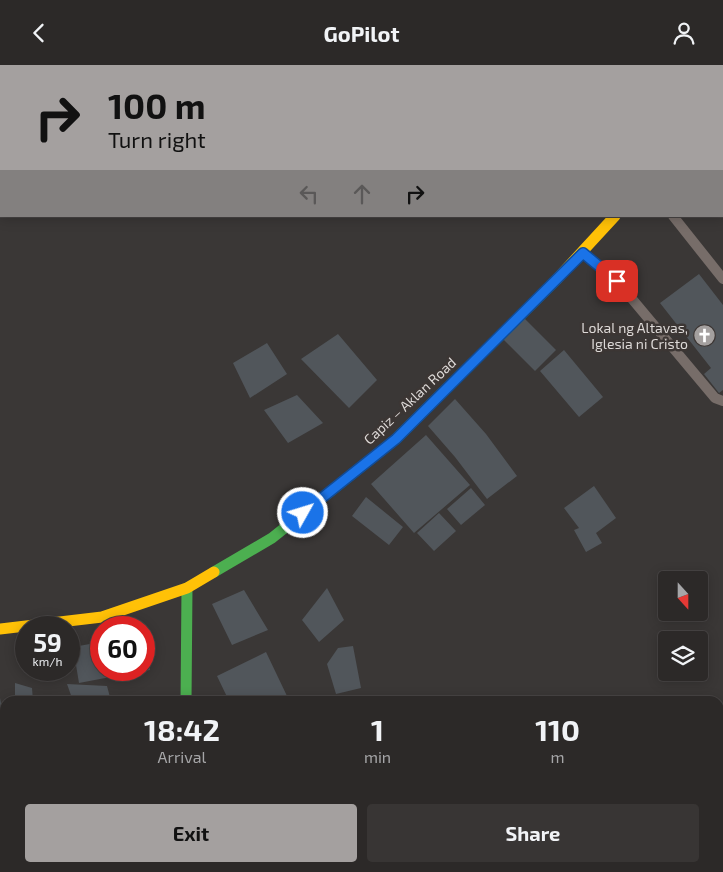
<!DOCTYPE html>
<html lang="en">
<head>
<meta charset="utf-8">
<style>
  body { margin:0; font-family:"Exo 2",sans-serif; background:#383534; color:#f1f3f6; height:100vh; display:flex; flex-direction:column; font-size:19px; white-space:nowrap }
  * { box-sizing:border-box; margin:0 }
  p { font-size:16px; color:#a6a6a8 }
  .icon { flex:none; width:28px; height:28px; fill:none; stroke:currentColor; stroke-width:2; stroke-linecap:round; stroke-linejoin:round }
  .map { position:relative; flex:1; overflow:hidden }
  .side { position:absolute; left:0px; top:631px; width:724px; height:176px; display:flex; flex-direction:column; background:#2c2928; border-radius:15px 15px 0 0; box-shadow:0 2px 12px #0003,0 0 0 1px #484545 }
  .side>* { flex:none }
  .top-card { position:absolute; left:0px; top:0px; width:724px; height:152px; box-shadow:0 2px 12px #0003,0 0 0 1px #484545; background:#a4a09f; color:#111; overflow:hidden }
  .needle { width:32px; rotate:159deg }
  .controls { position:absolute; left:658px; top:506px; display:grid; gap:10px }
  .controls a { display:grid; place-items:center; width:50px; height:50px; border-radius:5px; background:#2c2928; box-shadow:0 2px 12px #0003,0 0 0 1px #484545; font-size:25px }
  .speed { position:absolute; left:15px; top:551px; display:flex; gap:10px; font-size:25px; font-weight:700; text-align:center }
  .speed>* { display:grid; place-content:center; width:65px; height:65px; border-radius:50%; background:#2c2928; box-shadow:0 2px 12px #0003,0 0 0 1px #484545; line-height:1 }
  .speed small { font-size:12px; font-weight:400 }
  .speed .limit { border:8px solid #d22; background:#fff; color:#111 }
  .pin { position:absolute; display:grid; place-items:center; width:42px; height:42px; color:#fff; margin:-21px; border-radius:10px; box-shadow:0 2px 8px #0006 }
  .me { position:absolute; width:55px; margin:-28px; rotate:51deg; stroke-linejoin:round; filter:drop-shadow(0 0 4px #0008) }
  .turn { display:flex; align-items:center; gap:18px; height:105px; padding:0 25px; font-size:22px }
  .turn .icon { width:65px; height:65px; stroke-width:2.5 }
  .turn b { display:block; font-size:35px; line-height:42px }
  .lanes { display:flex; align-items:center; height:48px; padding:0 25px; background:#0003; justify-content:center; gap:25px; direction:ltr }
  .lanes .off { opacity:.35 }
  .eta { display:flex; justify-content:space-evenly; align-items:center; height:85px; text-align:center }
  .eta b { font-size:30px; font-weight:700; line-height:35px }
  .cta { display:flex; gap:10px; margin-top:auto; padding:10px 25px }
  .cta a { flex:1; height:58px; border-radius:5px; background:#a4a09f; color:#111; font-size:20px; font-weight:700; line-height:58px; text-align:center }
  .cta a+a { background:#383534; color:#f1f3f6 }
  header { display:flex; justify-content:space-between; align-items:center; height:65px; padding:0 25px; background:#2c2928; font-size:22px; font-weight:700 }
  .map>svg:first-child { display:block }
  .building { fill:#51565b }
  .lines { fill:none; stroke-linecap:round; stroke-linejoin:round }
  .lane { stroke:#776d69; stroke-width:10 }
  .street { stroke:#776d69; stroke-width:21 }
  .fast { stroke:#4caf50; stroke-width:11 }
  .slow { stroke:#ffc107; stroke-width:11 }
  .route-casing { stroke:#114b97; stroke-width:12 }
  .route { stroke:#1a73e8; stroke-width:9 }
  .labels { text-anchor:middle; stroke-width:5; stroke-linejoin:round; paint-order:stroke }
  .poi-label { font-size:14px; fill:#ddd9d7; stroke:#3c3634; text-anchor:end }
  .street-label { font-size:14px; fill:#ddd9d7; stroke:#3c3634 }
</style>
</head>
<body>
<header><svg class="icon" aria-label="back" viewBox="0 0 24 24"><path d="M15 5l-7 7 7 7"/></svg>GoPilot<svg class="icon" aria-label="person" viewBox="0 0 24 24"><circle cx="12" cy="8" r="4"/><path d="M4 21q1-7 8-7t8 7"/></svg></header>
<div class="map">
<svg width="723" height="807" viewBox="0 0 723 807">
  <rect width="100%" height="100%" fill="#3a3736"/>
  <path class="building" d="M699,209L723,240V325L719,328L704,309L711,303L660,238Z
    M524,253L556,285L535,306L503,274Z
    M338,269L377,315L349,343L301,294Z
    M267,278L287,309L250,333L233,298Z
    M564,285L603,332L579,352L540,306Z
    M297,330L323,358L288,378L264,345Z
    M455,334L486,369L517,411L487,434L455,392L428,361Z
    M426,370L470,420L414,468L371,419Z
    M594,421L616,453L596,468L602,478L586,487L574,465L579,463L564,443Z
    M471,423L485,440L461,460L447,444Z
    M366,432L403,462L389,480L352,451Z
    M439,448L456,466L434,486L417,468Z
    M327,523L344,555L319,577L302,555Z
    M244,525L268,565L232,580L212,539Z
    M101,577V605L142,606L79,618L73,582Z
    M144,578L150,605L144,606Z
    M353,581L361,623L336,629L327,599L338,583Z
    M266,587L287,631L275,636H229L217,611Z
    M15,618L32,623L33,636H15Z
    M67,619L107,621L111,636H73Z
    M0,633L4,656H0Z"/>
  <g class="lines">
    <path class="lane" d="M673,151L723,214
      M584,189L617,216L715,333L723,336"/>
    <path class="street" d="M185,807V802"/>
    <path class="fast" d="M722,7H723
      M214,507L272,473L396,374L557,214
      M186,636L187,523"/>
    <path class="slow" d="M557,214L615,151
      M0,564L102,552L187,523L214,507"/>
  </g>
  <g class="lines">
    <defs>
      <path id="route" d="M303,448L396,374L583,188L617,216"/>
    </defs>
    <use href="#route" class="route-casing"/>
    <use href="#route" class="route"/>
  </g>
  <defs>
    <symbol id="church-disc" viewBox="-11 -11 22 22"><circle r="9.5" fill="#a4a09f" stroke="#3c3634"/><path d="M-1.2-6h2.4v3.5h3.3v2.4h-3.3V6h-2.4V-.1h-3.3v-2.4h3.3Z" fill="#fff"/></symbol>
  </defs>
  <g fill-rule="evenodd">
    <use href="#church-disc" x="692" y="258" width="25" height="25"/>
  </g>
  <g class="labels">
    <g class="poi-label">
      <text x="688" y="268">Lokal ng Altavas,<tspan x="688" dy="16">Iglesia ni Cristo</tspan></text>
    </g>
    <g class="street-label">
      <text transform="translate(410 336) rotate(-43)" y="5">Capiz – Aklan Road</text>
    </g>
  </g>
</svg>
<div class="controls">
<a><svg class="needle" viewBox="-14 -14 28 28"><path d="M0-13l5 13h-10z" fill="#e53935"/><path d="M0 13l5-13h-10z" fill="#a6a6a8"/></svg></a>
<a><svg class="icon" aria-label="layers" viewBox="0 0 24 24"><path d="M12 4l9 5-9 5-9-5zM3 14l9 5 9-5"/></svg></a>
</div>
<div class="speed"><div>59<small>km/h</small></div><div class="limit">60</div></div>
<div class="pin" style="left:617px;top:216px;background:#d93025"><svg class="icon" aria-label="arrive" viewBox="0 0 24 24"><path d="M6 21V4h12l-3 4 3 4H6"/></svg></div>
<svg class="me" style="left:303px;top:448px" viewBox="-20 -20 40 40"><circle r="17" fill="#1a73e8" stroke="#fff" stroke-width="3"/><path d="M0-11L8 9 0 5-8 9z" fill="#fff"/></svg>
<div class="top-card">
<div class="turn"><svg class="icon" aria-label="right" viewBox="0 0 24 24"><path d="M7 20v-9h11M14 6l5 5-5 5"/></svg><div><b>100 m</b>Turn right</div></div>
<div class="lanes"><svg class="icon off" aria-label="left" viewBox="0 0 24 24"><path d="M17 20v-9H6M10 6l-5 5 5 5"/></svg><svg class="icon off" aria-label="ahead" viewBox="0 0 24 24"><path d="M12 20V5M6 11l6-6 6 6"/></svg><svg class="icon" aria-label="right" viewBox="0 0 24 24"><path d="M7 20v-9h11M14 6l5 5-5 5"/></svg></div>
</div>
<section class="side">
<div class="eta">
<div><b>18:42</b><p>Arrival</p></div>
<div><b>1</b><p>min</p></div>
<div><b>110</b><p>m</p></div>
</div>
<div class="cta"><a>Exit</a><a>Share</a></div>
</section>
</div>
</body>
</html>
